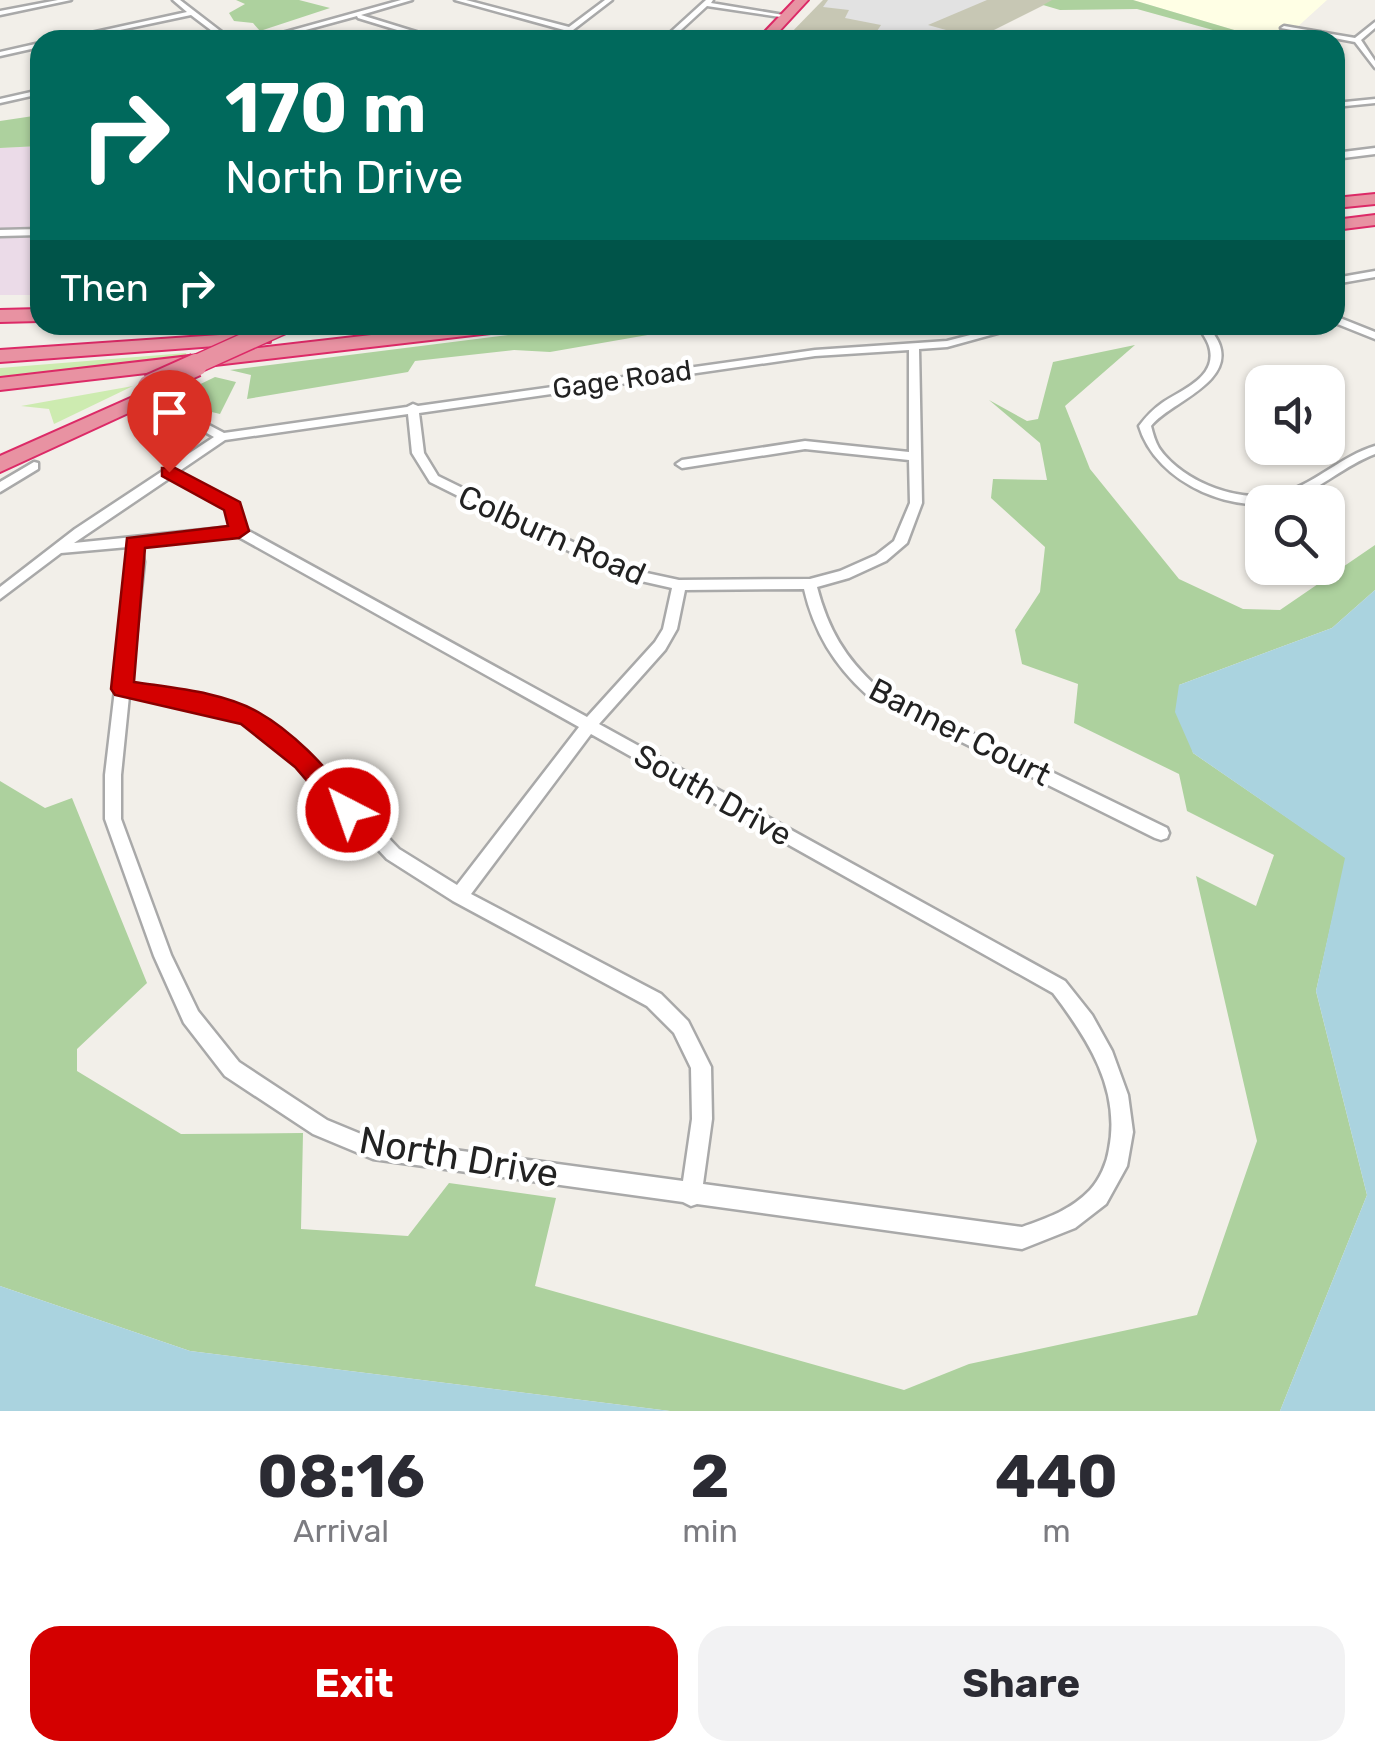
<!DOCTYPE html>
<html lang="en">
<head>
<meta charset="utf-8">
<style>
  body { margin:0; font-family:Rubik,sans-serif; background:#f2f2f3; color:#2b2b33; height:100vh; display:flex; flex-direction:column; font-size:38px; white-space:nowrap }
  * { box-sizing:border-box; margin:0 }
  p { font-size:32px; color:#7c7c81 }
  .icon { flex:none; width:55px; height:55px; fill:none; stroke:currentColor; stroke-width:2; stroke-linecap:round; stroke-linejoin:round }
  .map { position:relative; height:1411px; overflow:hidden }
  .side { display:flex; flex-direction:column; background:#fff; flex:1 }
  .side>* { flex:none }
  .guide { position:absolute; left:30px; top:30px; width:1315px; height:305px; border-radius:30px; box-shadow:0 2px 8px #0004; background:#00695c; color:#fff; overflow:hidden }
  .controls { position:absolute; left:1245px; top:365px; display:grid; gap:20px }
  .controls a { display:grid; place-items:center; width:100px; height:100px; border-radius:20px; background:#fff; box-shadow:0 2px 8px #0004; font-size:50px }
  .pin { position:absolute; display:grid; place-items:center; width:85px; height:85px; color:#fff; margin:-102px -42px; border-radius:50% 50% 50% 0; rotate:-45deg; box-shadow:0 0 10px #0007 }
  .pin .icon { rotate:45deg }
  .me { position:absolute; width:110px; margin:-55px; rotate:319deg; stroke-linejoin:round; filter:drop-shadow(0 0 8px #0008) }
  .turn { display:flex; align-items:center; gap:35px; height:210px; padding:0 30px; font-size:45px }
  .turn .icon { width:130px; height:130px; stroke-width:2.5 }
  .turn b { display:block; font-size:70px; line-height:85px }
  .then { display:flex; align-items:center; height:95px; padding:0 30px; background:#0003; gap:20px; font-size:38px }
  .eta { display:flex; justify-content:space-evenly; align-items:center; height:170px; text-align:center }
  .eta b { font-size:60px; font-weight:700; line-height:70px }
  .button { display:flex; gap:20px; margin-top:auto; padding:20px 30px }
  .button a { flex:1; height:115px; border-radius:30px; background:#d40000; color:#fff; font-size:40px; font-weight:700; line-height:115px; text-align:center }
  .button a+a { background:#f2f2f3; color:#2b2b33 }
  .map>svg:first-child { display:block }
  .industrial { fill:#ebdbe8 }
  .education { fill:#ffffe5 }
  .construction { fill:#c7c7b4 }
  .grass { fill:#cdebb0 }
  .forest { fill:#add19e }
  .parking { fill:#e2e2e2 }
  .water { fill:#aad3df }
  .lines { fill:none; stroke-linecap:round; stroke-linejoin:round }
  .street-casing { stroke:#a9a9a9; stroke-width:5 }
  .highway-casing { stroke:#dc2a67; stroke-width:4 }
  .street { fill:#fff; fill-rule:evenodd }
  .highway { fill:#e892a2; fill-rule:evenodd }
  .highway-bridge-far1-casing { stroke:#dc2a67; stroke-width:21; stroke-linecap:butt }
  .highway-bridge-casing { stroke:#dc2a67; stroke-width:26; stroke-linecap:butt }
  .highway-bridge-far1 { stroke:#e892a2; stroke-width:18 }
  .highway-bridge { stroke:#e892a2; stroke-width:22 }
  .route { fill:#d40000; stroke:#8a0000; stroke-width:2.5 }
  .labels { text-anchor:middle; stroke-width:9; stroke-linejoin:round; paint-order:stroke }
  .far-street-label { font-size:28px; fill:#222; stroke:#fff }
  .street-label { font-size:32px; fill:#222; stroke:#fff }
  .near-street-label { font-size:38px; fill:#222; stroke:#fff }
</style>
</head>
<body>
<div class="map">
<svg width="1375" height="1411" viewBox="0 0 1375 1411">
  <rect width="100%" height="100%" fill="#f2efe9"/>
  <path class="industrial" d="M40,146V295H0V148Z"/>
  <path class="education" d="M1133,0H1327L1283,40H1268Z"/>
  <path class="construction" d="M823,0H1054L974,40H784Z"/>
  <path class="grass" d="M186,353L188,360L0,378V368Z
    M133,386L54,424L49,409L21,406Z"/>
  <path class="forest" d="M236,0H299L330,8L260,31L253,23L234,21L229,13L245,4Z
    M1052,0H1133L1268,40H1249L1137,9L1060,10L1043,5Z
    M40,115V146L0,148V121Z
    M588,325H705L550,352L514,350L415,361L408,372L247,399L251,375L230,370Z
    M1135,345L1065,406L1090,469L1179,579L1243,609L1280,610L1375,545V590L1332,628L1179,685L1193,753L1346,858L1316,991L1367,1195L1280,1411H670L190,1351L0,1286V781L45,808L72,798L147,983L77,1049V1071L181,1134L303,1133L301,1229L408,1236L449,1183L556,1198L535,1286L904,1390L969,1364L1197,1315L1257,1141L1196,876L1256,906L1274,855L1187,811L1179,774L1074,723L1078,684L1022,664L1015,630L1040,592L1045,547L991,498L993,479L1047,480L1040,443L989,400L1027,421L1038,419L1053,362Z
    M215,377L236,382L220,414L187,406L153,407Z"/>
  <path class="parking" d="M828,0H987L928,25L957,33L931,36L901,32L896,40H871L881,25L845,18L849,10L823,7Z"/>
  <path class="water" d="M1375,590V1411H1280L1367,1195L1316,991L1345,858L1193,753L1175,712L1179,685L1332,628Z
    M0,1286L190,1351L670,1411H0Z"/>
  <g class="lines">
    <defs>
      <path id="street" d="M58,0H71L0,15V11Z
        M173,0H180L232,40H224L191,15L73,40H59L187,12Z
        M401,0H412L361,15L442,40H430L358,18L357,16L269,40H257Z
        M455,0H466L569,27L605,0H612L560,40H551L564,30Z
        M706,0H713L711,3L790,16L787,18L707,6L670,40H662Z
        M1375,22V28L1361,40L1375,61V68L1355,42L1281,28L1284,26L1355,38Z
        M1133,34L1164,40L1133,38L1090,40Z
        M40,43V47L0,56V52Z
        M40,90V94L0,103V99Z
        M1375,99V103L1335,107V103Z
        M1375,148V154L1335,159V153Z
        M40,229V235L0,236V230Z
        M1375,271V277L1335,284V278Z
        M1335,316L1375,332V339L1335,323Z
        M1009,325H1027L947,347L919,349L922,503L907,543L886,561L849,578L817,587C828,629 845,658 877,687L1167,828L1169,833L1167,838L1161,840L1155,838L867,695C834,665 814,632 804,589L685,590L677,629L665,650L599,724L1065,981L1092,1015L1112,1051L1128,1095L1133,1132L1127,1166L1106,1204L1075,1228L1022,1249L697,1204L691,1206L683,1202L373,1159L313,1134L225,1076L184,1023L154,956L105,819V775L130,562L128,547L61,553L0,599V587L75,529L214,437L178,417V413H186L224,433L407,407L413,404L418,406L815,350L947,341ZM909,350V452L805,441L682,460L676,464L682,468L805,449L909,460L910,503L894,541L876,555L840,571L810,579L679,580L628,569L438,476L424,453L419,413L815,356ZM408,414L412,453L430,482L619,576L672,588L663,629L655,642L587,717L245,529L237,504L178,472L225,440ZM170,478L227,509L232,527L74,543ZM237,536L579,727L457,885L399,849L310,756L253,713L186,693L131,685L144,562L141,545ZM129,696L186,705L243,721L298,764L387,859L453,901L647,1006L674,1033L691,1068L692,1119L683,1181L373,1139L327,1120L239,1062L198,1011L171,955L121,819V775ZM591,734L1053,993C1087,1038 1121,1089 1109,1149C1107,1163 1100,1179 1090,1190C1071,1210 1047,1218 1022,1227L703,1184L712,1119L711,1067L688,1021L661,994L471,894Z
        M1198,325H1208C1212,332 1218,339 1220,346C1232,384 1169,403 1151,426C1153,434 1155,441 1159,448C1183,483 1244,506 1285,492C1317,482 1342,456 1375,446V454C1345,465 1322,488 1292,499C1238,518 1156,484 1139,426C1146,417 1152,410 1162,403C1181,390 1219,377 1209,346C1207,339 1201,332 1198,325Z
        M34,462L38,463V469L0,492V482Z"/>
      <path id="highway" d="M795,0H808L771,40H757Z
        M1375,194V204L1335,208V198Z
        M1375,215V225L1335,230V220Z
        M40,309V321L0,322V310Z
        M458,325H518L508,331L0,390V378Z
        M263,332L270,334V342L0,362V350Z
        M180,376L187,378V386L0,472V456Z"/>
    </defs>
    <use href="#street" class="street-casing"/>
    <use href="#highway" class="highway-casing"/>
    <use href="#street" class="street"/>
    <use href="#highway" class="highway"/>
    <defs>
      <path id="highway-bridge-far1" d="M190,367L283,325"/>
      <path id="highway-bridge" d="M149,386L196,365"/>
    </defs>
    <use href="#highway-bridge-far1" class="highway-bridge-far1-casing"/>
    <use href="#highway-bridge" class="highway-bridge-casing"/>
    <use href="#highway-bridge-far1" class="highway-bridge-far1"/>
    <use href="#highway-bridge" class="highway-bridge"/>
  </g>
  <path class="route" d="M162,468H175L240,502L249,531L239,538L145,548L134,682C173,688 223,692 258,712C297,734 327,770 356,803L360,810L356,818H339L295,767L241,724L115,695L111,689L127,538L228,526L224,510L162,476Z"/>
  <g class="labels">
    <g class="far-street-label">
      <text transform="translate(622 379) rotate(-8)" y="10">Gage Road</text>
    </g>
    <g class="street-label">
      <text transform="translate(552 535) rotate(24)" y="11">Colburn Road</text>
      <text transform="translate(960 732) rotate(27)" y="11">Banner Court</text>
      <text transform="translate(713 795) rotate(29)" y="11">South Drive</text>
    </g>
    <g class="near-street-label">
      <text transform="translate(459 1157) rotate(10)" y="13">North Drive</text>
    </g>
  </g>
</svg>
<div class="controls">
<a><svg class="icon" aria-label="sound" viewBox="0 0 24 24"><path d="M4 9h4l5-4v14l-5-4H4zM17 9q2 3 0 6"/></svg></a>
<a><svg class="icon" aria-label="search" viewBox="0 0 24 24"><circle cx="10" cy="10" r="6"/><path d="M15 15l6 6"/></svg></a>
</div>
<div class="pin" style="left:169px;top:472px;background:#d93025"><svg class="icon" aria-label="arrive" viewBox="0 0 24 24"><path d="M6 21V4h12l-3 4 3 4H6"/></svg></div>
<svg class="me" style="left:348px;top:810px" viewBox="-20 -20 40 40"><circle r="17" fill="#d40000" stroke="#fff" stroke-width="3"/><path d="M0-11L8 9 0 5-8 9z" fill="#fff"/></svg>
<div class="guide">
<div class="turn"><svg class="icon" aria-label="right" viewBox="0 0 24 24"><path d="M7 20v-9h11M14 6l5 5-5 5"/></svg><div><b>170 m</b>North Drive</div></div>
<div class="then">Then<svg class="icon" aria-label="right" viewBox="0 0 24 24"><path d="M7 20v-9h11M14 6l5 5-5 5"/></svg></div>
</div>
</div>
<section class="side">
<div class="eta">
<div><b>08:16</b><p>Arrival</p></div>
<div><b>2</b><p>min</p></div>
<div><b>440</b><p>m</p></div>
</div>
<div class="button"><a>Exit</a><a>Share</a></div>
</section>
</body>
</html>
